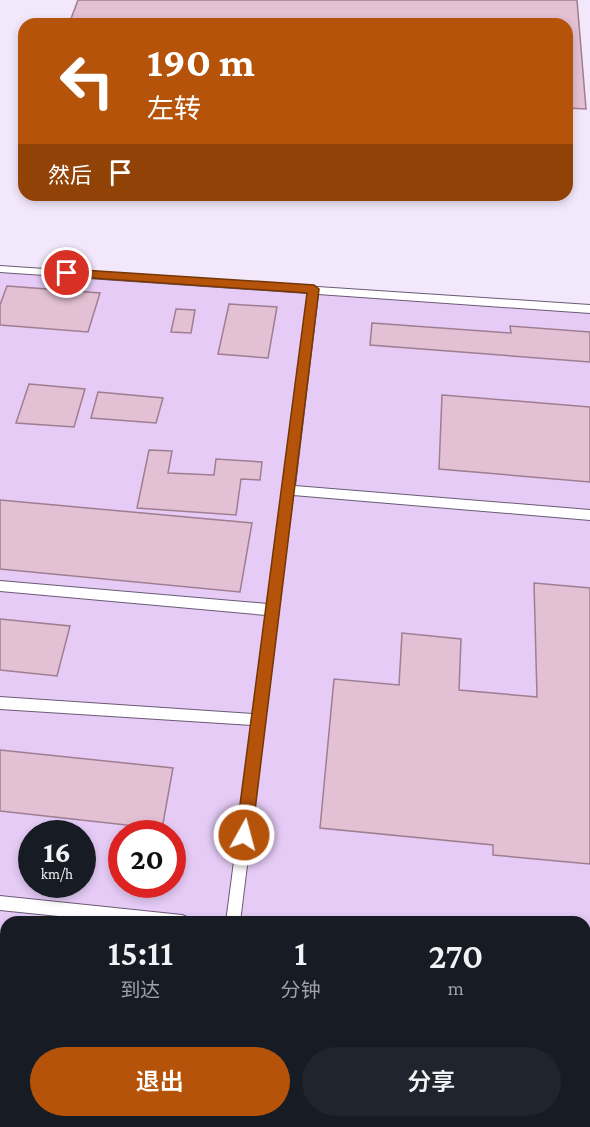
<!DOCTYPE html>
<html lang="zh">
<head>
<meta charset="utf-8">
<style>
  body { margin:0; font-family:"Crimson Pro","Noto Sans SC",serif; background:#20242c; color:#f1f3f6; height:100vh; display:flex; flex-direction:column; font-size:22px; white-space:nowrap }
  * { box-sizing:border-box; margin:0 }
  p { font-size:20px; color:#9ea1a6 }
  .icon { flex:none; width:33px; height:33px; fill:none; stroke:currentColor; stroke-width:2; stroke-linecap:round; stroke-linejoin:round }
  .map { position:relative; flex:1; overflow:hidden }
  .sheet { position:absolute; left:0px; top:916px; width:591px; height:212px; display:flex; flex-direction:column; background:#171b24; border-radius:18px 18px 0 0; box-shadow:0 3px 9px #0003 }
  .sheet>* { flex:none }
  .guide { position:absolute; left:18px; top:18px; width:555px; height:183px; border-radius:18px; box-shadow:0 3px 9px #0003; background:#b45309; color:#fff; overflow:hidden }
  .speed { position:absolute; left:18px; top:820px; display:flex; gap:12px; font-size:30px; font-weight:700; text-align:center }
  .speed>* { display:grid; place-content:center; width:78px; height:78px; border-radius:50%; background:#171b24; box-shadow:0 3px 9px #0003; line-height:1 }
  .speed small { font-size:15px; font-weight:400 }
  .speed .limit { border:9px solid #d22; background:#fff; color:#111 }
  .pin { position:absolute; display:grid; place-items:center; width:51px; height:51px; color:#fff; margin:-26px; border:3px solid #fff; border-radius:50%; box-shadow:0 2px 6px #0007 }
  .me { position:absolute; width:66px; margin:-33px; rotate:7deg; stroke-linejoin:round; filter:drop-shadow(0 0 4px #0008) }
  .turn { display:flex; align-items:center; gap:21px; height:126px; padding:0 30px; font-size:27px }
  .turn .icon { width:78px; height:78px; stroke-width:2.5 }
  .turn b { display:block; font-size:42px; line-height:51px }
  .then { display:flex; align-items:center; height:57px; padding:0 30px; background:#0003; gap:12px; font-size:22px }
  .eta { display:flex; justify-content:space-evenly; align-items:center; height:102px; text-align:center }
  .eta b { font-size:36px; font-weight:600; line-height:42px }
  .cta { display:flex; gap:12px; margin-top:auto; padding:12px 30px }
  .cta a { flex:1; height:69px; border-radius:36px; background:#b45309; color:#fff; font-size:24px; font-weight:600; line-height:69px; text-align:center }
  .cta a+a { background:#20242c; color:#f1f3f6 }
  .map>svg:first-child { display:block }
  .green { fill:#e5cbf6; fill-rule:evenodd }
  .building { fill:#e3c0d3; stroke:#9f7e90; stroke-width:1.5 }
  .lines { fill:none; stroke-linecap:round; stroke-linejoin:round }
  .service-casing { stroke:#6b5a76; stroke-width:2 }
  .minor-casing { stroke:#6b5a76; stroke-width:3 }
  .service { fill:#fff; fill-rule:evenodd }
  .minor { fill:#fff; fill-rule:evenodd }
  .route { fill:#b45309; stroke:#753606; stroke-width:1.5 }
</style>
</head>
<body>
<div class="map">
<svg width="590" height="1127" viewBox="0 0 590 1127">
  <rect width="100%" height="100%" fill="#f3e8fb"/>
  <path class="green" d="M0,269L590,310V999H585V922H6V931L0,930ZM32,834H82V885H32ZM122,834H172V885H122Z"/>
  <path class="building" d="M78,0H577L586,109L567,108V24H69Z
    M7,286L100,293L88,332L0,325V305Z
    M229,304L277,307L268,358L218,354Z
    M176,309L195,310L191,333L171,332Z
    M372,323L511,333L510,326L590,332V362L370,345Z
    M29,384L85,389L74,427L16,423Z
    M98,392L163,398L156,423L91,418Z
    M442,395L590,407V482L439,469Z
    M149,450L172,451L168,473L214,475L216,459L262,462L260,480L241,479L236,515L137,508Z
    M0,500L252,523L240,592L0,569Z
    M534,583L590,588V864L493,855V845L320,828L334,679L399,685L402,633L461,639L459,690L537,697Z
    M0,619L70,626L57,676L0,670Z
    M0,750L173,768L162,829L0,811Z
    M0,1104L6,1105V1122H154V1127H0Z"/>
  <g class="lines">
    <defs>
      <path id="service" d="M0,266L590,305V313L318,294L295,486L590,510V520L293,495L240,922H226L252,725L0,709V697L253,714L266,615L0,591V581L268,604L308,293L0,272Z
        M0,896L182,915L187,917L189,922H117L0,910Z
        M585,959H590V973H585Z
        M200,1122H216V1127H200Z"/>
      <path id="minor" d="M0,992H6V1020H0Z
        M585,1053H590V1083H585Z"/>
    </defs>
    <use href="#service" class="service-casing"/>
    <use href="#minor" class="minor-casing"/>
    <use href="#service" class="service"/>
    <use href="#minor" class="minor"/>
  </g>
  <path class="route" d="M67,269L314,285L319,289L252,835L249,841L244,843L238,841L236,835L307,293L63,276V270Z"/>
</svg>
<div class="speed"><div>16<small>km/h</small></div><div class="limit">20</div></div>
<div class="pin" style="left:67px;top:273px;background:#d93025"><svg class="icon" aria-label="arrive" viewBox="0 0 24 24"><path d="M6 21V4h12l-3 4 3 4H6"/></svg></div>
<svg class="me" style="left:244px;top:835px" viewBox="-20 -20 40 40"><circle r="17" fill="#b45309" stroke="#fff" stroke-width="3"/><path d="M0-11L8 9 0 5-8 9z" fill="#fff"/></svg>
<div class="guide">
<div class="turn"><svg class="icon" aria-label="left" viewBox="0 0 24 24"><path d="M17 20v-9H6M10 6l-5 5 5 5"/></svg><div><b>190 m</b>左转</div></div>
<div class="then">然后<svg class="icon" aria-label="arrive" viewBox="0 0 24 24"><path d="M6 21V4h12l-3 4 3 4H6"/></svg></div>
</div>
<section class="sheet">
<div class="eta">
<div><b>15:11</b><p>到达</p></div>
<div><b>1</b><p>分钟</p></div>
<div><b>270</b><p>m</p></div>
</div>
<div class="cta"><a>退出</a><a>分享</a></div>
</section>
</div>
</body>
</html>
